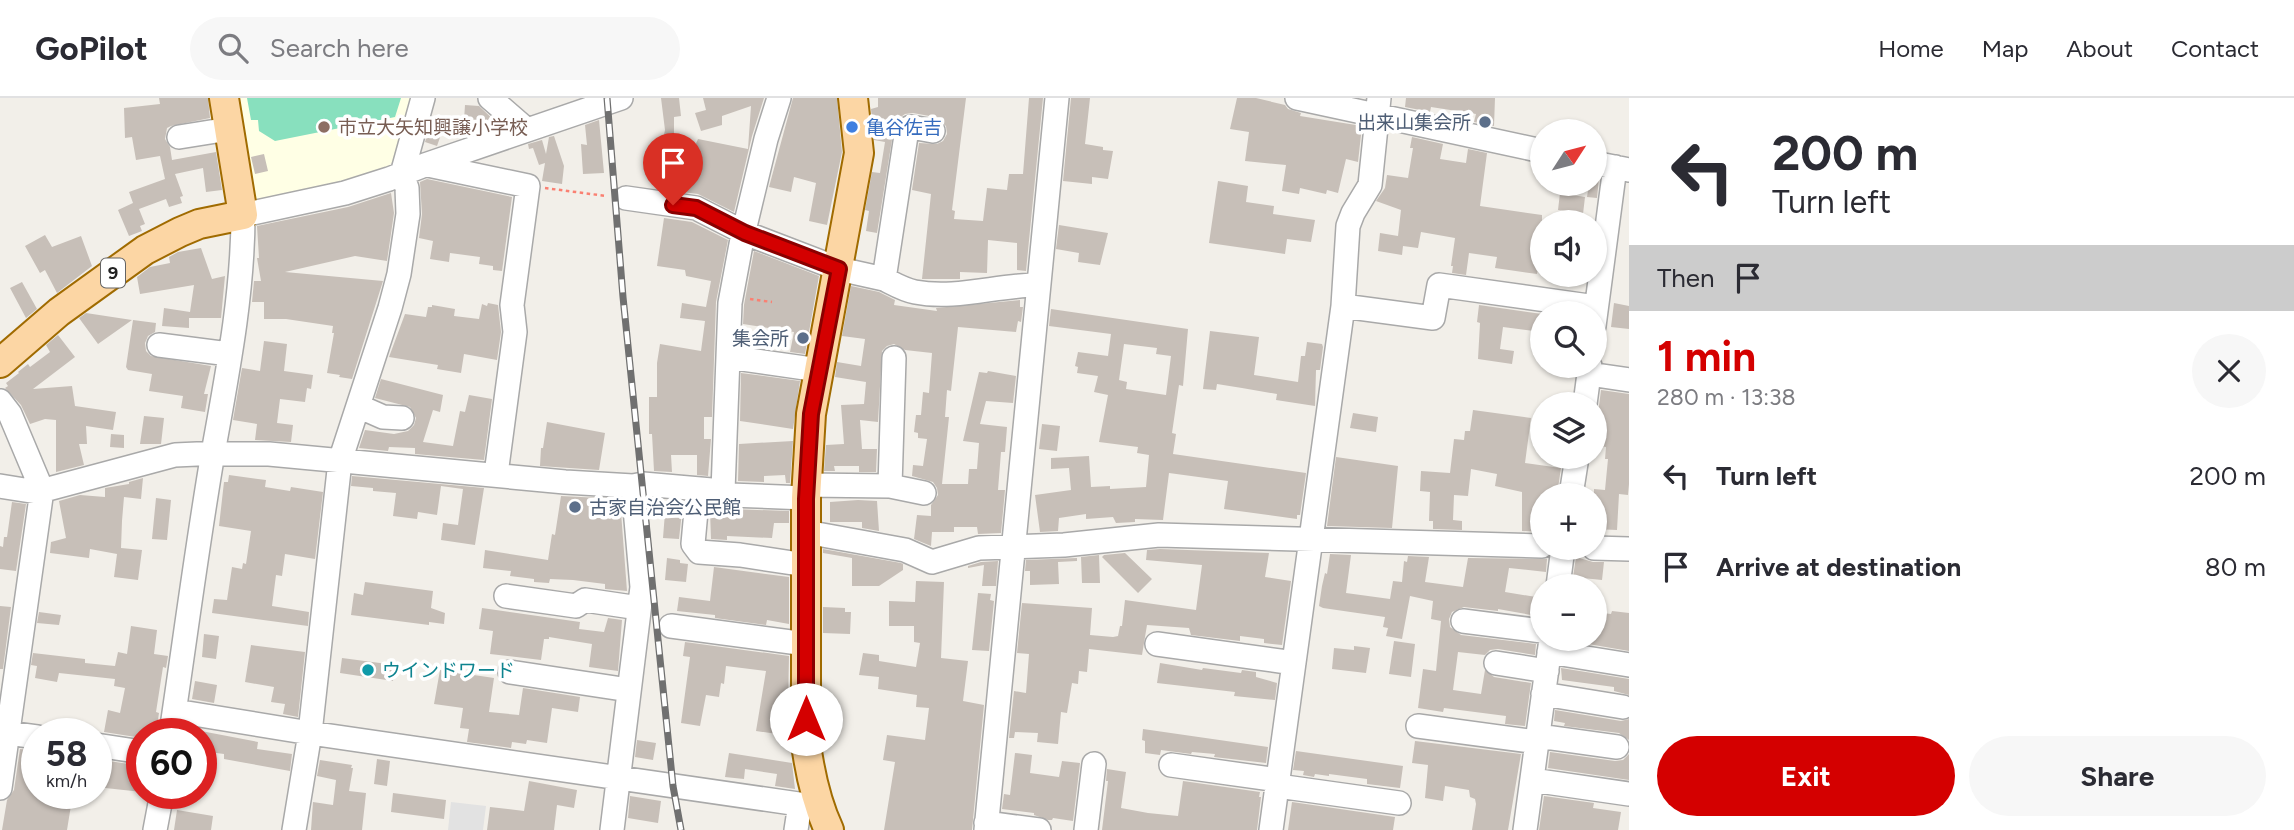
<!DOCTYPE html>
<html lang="en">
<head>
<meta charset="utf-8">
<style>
  body { margin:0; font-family:Figtree,"Noto Sans JP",sans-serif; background:#f7f7f7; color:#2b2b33; height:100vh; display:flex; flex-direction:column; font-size:26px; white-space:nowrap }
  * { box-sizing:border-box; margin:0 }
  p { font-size:23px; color:#7c7c81 }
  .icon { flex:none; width:38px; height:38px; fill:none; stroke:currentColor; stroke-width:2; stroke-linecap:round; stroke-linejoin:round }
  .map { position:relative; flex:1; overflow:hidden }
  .details { display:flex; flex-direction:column; background:#fff; width:665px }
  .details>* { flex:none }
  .top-card { background:#fff; color:#2b2b33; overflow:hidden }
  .needle { width:46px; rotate:54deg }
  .buttons { position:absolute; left:1530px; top:21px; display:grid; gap:14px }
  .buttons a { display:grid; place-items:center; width:77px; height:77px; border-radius:50%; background:#fff; box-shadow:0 2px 5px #0004; font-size:35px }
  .speed { position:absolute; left:21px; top:620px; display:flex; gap:14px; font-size:35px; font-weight:700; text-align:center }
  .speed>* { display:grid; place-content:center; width:91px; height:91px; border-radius:50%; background:#fff; box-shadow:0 2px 5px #0004; line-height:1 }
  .speed small { font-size:18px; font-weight:400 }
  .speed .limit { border:10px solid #d22; background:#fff; color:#111 }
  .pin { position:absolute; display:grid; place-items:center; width:60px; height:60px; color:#fff; margin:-72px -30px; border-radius:50% 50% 50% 0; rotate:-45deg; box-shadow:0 0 7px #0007 }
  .pin .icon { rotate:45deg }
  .me { position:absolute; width:77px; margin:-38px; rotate:0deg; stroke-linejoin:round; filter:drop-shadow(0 0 5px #0008) }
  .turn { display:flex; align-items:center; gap:24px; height:147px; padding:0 28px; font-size:32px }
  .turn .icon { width:91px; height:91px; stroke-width:2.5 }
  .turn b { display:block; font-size:49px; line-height:60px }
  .then { display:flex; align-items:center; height:66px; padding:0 28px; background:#0003; gap:14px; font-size:26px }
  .round { display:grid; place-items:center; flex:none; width:74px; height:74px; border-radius:37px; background:#f7f7f7 }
  .head { display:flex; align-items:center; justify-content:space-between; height:119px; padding:0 28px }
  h1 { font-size:42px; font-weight:700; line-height:52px; color:#d40000 }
  .button { display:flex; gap:14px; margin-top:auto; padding:14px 28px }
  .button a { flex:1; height:80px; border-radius:42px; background:#d40000; color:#fff; font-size:28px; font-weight:700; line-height:80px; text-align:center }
  .button a+a { background:#f7f7f7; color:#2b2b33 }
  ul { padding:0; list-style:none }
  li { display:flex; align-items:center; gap:21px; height:91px; padding:0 28px }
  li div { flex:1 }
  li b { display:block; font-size:26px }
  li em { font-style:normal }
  header { display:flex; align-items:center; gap:42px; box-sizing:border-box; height:98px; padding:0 35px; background:#fff; border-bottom:2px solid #e1e1e2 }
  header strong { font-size:33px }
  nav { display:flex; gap:38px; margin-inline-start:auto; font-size:24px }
  .search { width:490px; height:63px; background:#f7f7f7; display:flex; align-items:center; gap:18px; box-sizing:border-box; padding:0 24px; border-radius:38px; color:#7c7c81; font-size:26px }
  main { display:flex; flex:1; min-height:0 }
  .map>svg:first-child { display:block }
  .education { fill:#ffffe5 }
  .pitch { fill:#88e0be }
  .parking { fill:#e2e2e2 }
  .building { fill:#c7bfb8; fill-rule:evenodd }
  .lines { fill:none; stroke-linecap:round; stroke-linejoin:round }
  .minor-casing { stroke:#a9a9a9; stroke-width:26 }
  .major-casing { stroke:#a06b00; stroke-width:32 }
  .path { stroke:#fa8072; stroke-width:2.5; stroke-dasharray:3.5 3.5; stroke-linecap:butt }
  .minor { stroke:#fff; stroke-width:23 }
  .major { stroke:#fcd6a4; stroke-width:28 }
  .rail-casing { stroke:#707070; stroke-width:7 }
  .rail { stroke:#fff; stroke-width:4.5; stroke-dasharray:13; stroke-linecap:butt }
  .route-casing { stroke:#8a0000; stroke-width:18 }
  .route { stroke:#d40000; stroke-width:12 }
  .service-dot { fill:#5c6f8a; stroke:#fff; stroke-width:2.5 }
  .education-dot { fill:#8d6e63; stroke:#fff; stroke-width:2.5 }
  .shop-dot { fill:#3f7fe0; stroke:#fff; stroke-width:2.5 }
  .culture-dot { fill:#0f9aa8; stroke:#fff; stroke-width:2.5 }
  .labels { text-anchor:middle; stroke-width:7; stroke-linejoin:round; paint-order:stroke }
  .shield { fill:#fff; stroke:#646464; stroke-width:2 }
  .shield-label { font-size:18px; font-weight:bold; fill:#222 }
  .service-label { font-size:19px; fill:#4e5e75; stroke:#fff; text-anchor:end }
  .education-label { font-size:19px; fill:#785e54; stroke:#fff; text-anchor:start }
  .shop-label { font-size:19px; fill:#366cbe; stroke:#fff; text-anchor:start }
  .culture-label { font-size:19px; fill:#0d838f; stroke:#fff; text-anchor:start }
</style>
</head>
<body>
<header>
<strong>GoPilot</strong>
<div class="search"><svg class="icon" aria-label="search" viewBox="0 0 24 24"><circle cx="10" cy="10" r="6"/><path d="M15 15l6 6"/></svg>Search here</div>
<nav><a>Home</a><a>Map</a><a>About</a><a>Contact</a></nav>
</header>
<main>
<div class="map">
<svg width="1629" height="732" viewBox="0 0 1629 732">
  <rect width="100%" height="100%" fill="#f2efe9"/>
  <path class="education" d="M236,0H415L400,57L385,71L254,106Z"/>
  <path class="pitch" d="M247,0H401L395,19L275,43L259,33L258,22H251Z"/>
  <path class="parking" d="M451,704L486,708L483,732H448Z"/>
  <path class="building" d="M159,0H208L210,20L171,28L167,30L165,41L170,49L172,62L216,54L222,92L206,94L203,70L175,76L183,98L180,99L182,105L169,109L166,101L139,111L145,126L140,128L142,133L129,138L118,112L133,105L129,94L165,81L160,58L136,62L132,39L125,40L124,10L160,6Z
    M661,0H679L681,18L674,19V46L694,50L698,41L748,51L751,8L722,18V27L701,33L695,15L706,12L703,0H764L752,38L734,114L698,96L660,91L664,61L659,60L665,32Z
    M793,0H837L842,54L827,127L809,123L816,85L794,79L791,94L769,89Z
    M878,0H966L952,112L955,113L954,121L983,123L987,90L1007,92L1009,76H1023L1029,0H1043L1026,173L1017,172V145L988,142L987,175L960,174V181H922L931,96L912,92L919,45L937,46L943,43L947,36L946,28L935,19L913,15L905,16L895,23L877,135L866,133L869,113L865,112L872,74L880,75L885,44L874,42L871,11L878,9Z
    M1071,0H1090L1085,46L1103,49V52L1113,53L1108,81L1092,79V86L1063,83Z
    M1237,0H1256L1285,7L1288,11L1301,15L1300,18L1362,28L1358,64L1346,61L1338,95L1327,92L1326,96L1300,90L1299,96L1282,93L1286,67L1245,63L1249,34L1230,31Z
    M1406,0H1495L1494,28L1474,24L1476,16L1431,9L1430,14L1405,9Z
    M465,7L479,8L499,27L463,38Z
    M433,18L446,22L437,48L425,44Z
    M599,22L604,75L583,76L581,46L587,47L585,27Z
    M554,38L564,68L562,86L542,83L545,65L539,67L533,50L529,51L528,46L542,42L546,56L549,39Z
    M1412,39L1443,46L1440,61L1466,65L1468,51L1487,55L1480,108L1542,117V145L1537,176L1495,170L1497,159L1469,155L1466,177L1452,175L1453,168H1451L1455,140L1421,134L1418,150L1403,148L1402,157L1378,153L1380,135L1398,138L1401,112L1376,103L1385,90L1387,77L1408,80L1413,50H1410Z
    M264,56L268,73L255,76L251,59Z
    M1594,79L1599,80L1597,100L1587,99L1589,86H1594Z
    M427,81L512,99L502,173L493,172V168L479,166L480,159L450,155L449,164L430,161L433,143L419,140L422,116L420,84Z
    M1218,83L1248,88L1246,104L1274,108L1273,116L1315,122L1311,144L1287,141L1285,156L1209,145Z
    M391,95L394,115L387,163L355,158L285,174L383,183L352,281L339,279L340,277L327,275L334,235H332L333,228L286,221H264V204H252L254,183H261L257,160H259L257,128L348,109Z
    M1560,95L1585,99L1583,116L1558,112Z
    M664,120L692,124L728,142L716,204L712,319H704V341H711L708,378L697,377V357H671L672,374L654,373L652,336H649V299H657V265L660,246L701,253L705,223L680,220L682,205L706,209L711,183L686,178L685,172L657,168Z
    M1059,127L1108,135L1100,167L1078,164L1079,155L1056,151Z
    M45,137L52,149L81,138L92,168L57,195L45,172L40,175L25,148Z
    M201,150L212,181L225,178L221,220H189V230L162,228L164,210L190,214L194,187L140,196L137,179L150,169L170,165L169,159L178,154Z
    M754,153L819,178L805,256L790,254L794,234L743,226L744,207Z
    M22,184L37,211L26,220L10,190Z
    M851,188L879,194L895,202L894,207L937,213L936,210L1020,202V209H1023L1021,224L1018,223L1016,234L958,229L951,293L947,292L945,319H949L942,386H968L969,371H977L979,345L963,343L979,274L987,275L988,273L1016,278L1013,305L986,303L980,326L1007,329L1005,354H1001L998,392H1005L1001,435L978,436L977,429H954V434H932L931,448L914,441L917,417L931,418V407L938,397L937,390L933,384L912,378L913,367L923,368L927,341L918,340V335L914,334L916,317H921L923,294L929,295L932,255L905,252L894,246L887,248L882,253L878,324L860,322L862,351H877L876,374H859V368H834L835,373H824L826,347L844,346L841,307L864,306L866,284L835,279L837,264L861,268L865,241L842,238Z
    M488,205L498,207L501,234L497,262L464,256L461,275L437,271L438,267L389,259L405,216L426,219L428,209H432V207L455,211L454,218L479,221L482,206L487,208Z
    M1614,205L1629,208V231L1611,229Z
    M1479,207L1542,216V234L1503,229L1500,251L1514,253L1512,266L1478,261L1480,225L1477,224Z
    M1051,211L1188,231L1183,288L1179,287L1172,335L1176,336L1173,356L1306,375L1300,417H1297V421L1224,411L1228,383L1169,375L1163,422L1135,421V424L1116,425L1113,419L1086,421V416L1059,420L1058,433L1040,434L1035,397L1071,392L1069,370L1051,371V360L1089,358L1091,389L1110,388V391L1146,389L1149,357L1137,355L1138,349L1099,344L1108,297L1094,294L1098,278L1077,275L1078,269L1075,268L1078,254L1108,258L1111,236L1049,228ZM1124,246L1157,250L1156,256L1171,258L1166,297L1126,291L1127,284L1119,282Z
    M86,215L132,222L98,246L79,220Z
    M133,222L156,225L155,234L148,238L145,245L146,253L151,258L211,268L204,296H208L205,314L181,310L183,298L149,293L152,276L128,272L126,269Z
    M1210,233L1259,239L1254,277L1298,284L1301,258H1305L1307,244L1322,246L1323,249L1320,272H1316L1315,308L1276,302L1277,296L1242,290L1217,286L1216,292L1203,291Z
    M58,237L75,259L33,291L72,288L75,308L116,314L113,332L86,328L87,346H79L84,367L56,374V322L45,321L30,326L21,307L5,290L8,288L6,285L19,275L18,274L28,266L30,269L50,254L46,247Z
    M264,243L287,246L284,273L313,277L311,291L307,290L305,304L280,301L277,325L293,327L291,344L255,342L257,326L233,322L242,270L260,273Z
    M741,275L800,283L793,331L740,323Z
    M381,281L443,297L440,314L433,312L423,344L453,348L460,313L465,314L469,297L492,301L484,362L415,356V350L389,349L388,353L359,350L365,332L394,336L408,333L414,327L416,320L410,309L375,300Z
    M1601,292L1629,296V386L1628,397L1619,396L1617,432L1594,431V391L1605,392L1608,361H1605L1606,349L1594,347V316L1599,308Z
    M1473,312L1531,320L1525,365L1561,370L1557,397H1542V434L1522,433V394L1495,388L1497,376L1471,371L1468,398L1454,397L1453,422L1462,423V432L1433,431V423H1429L1430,394L1420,393L1421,373L1450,375L1454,341L1464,342L1465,333H1470Z
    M1353,315L1378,319L1376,334L1350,330Z
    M144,318L164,320L161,346H140Z
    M547,324L605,335L599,372L540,368L541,350H543Z
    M1042,326L1060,328L1057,353L1039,351Z
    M111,336L124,337V350L110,349Z
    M793,343L790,385H786L785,377L764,378V384L738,383L739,346Z
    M1336,359L1398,368L1392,430L1327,428Z
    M229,377L266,382L265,389L290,393L291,389L323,394L315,461L285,456L282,478L276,477L272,508L309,514L308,528L212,515L214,501L227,502L232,469L242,471L243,465L246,466L251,433L219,428L224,384H228Z
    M352,378L484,390L475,447L441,442L443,425L458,427L463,391L441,388L437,417L418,414L417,421L393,418L396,395L373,393V390L351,388Z
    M143,380L141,401L124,399L122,423L121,450L142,452L138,482L114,479L117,456L90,451L89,460L50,455L51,444L66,440L59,403L80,397L105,399V390L129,386V384Z
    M561,398L620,401L627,493L605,491V486L573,482L550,481L549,485L534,484V481L510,478L511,473L483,470L485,452L548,462L552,436L555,437Z
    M156,400L171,402L167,442L152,441Z
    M666,402L683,404L679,441L663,440Z
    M858,402L877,403L879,433L862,430V424H830V404Z
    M12,404L26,406L16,473L0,471V448L3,449L4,439H7Z
    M714,406L729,411L789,413V425H774L772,440L727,438V442L711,441L710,413H714Z
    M823,451L901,465L903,466V472L879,488H852V460L823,455Z
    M1160,451L1269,455L1265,479L1291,483L1282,547L1264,545V541L1240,538V543L1191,537L1189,530L1147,527L1142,557L1089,551L1087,574L1079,573L1078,586L1072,585L1067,615L1061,614L1058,646L1037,644L1038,635L1015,634L1014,640H1009L1014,593L1026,595L1029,556L1017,555L1022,505L1092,510L1090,537L1113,539L1118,538L1120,528H1122L1125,502L1196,512L1202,467L1146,462L1147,452Z
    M1125,455L1152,481L1138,495L1102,459L1104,457Z
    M1330,456L1351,457L1346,495L1390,501L1393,483L1402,484L1404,463L1407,464L1408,458L1429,459L1425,484L1463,489L1468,460L1547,461L1546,474L1509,470L1505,494L1542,500V519L1498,511V513L1464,509L1452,514L1449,521L1450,529L1461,537L1536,546L1535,557L1498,551L1490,552L1485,557L1458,554L1453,592L1481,596L1485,572L1494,579L1531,585L1525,628L1505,626L1506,618L1444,610L1443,614L1418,610L1423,571L1436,573L1441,523L1431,521L1433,503L1410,498L1402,541L1386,538L1388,530L1383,529L1385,519L1323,510L1319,508L1322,488L1325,475L1327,476Z
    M1099,457L1100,485H1082L1081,459Z
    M1576,459L1593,464H1604L1602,482L1573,479Z
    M667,460L680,462V465L688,466L686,484L665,482Z
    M1077,460V463L1058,464L1059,486L1030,487V473H1025L1026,462Z
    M998,463L996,488H982L984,467L968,470V468L981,464Z
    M714,469L789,479V526L767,522L766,527L715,520V517L677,513L679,499L710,503Z
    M916,483L944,484L941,560L968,563L963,603L984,607L972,732H884L895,664L883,662L887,637L925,642L929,610L916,609L917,597L878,591L879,579L859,577L863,555L879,557V563L916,569L920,545L914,544V528H889V503L915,504Z
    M365,484L433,493L431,510L445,515L444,526L429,524V527L351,517L354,495L363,497Z
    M978,495L991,496L990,502L994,503L989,553L972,552Z
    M0,508L11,509L3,571H0Z
    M823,509L845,510V514H851L850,536L823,535Z
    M482,510L580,524L579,531L604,534L608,520L622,522L618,573L589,569L592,546L549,539V541H544L541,562L490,556L493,533L479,531Z
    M1612,513L1629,515V553L1565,542L1594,541V514L1611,516Z
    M39,514L61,517L59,527L37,525Z
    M131,528L157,532L154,556L168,558L166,570L163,569L156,614L159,615L156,635H142V640L104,634L108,612L120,615L125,590L114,588L115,581L59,575L57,584L35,580L37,568L31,567L33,555L85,561V565L115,568L118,554L127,556Z
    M204,536L219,538L216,561L202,559Z
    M1394,543L1415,546L1411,579L1389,576Z
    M685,544L789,558L788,606L786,614L780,613L777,636L756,633L766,573L726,568L724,586L721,585L719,599L706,597L700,628L681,625L690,559L683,558Z
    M251,547L305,554L298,619L283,616L285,606L271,604L274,589L245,584Z
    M1354,548L1370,550L1366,575L1332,571L1334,550L1354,552Z
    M342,560L395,567L393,583L340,575Z
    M1160,565L1202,572L1203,570L1241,575L1242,572L1256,574V579L1277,585L1275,602L1234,598L1235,594L1157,585Z
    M1561,570L1629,581V597L1614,593V589L1562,582Z
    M440,572L494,580L489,614L519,617L523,590L580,599L578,614L552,610L547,645L527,642L526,646L512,644L511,650L467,644L469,631L460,630L463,610L434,606Z
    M195,583L217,587L214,605L192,601Z
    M1555,612L1621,623L1629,621V642L1619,635L1564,628L1565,625L1554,623Z
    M1143,631L1268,649L1266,665L1214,659L1215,656L1192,654L1191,656L1161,652L1160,657L1145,655V643L1142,642Z
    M201,633L258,644L257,651L292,656L290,673L224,661V656L201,653Z
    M637,642L656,645L653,662L635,659Z
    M1415,643L1521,656L1508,732H1472L1476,706L1475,701L1470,699L1469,692L1445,688L1443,703L1425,700L1428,667L1412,665Z
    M20,651L37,653V695H73L67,732H2L7,702L14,692Z
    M1296,653L1403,668L1400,690L1367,686V681L1329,676V678L1315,676L1314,679L1303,677L1304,673L1293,672Z
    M1550,654L1615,663L1623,662L1629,656V682L1548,670Z
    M729,655L792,665L795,691L775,688L777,676L745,671L744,681L725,679Z
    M1015,655L1032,657L1030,675L1059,679L1062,663L1080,665L1073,723L1053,720L1052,722H1048L1034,717V715L1002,711L1004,696L1010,697Z
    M96,661L142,668V694L96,689Z
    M377,661L390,663L387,688L374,686Z
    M320,662L352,667L351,670H353L349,693L366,695L362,732H311L313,704L333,707L336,682L317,678Z
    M1107,671L1126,674L1121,710L1148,715L1178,718L1183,683L1260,694L1259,699H1261L1257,732H1102L1108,683H1106Z
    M529,683L577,692L574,710L557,707L554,732H487L490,709L524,713Z
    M393,695L446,702L444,721L391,714Z
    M630,698L661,703L658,725L628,720Z
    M1544,698L1594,705L1593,710L1621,714L1618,732H1539Z
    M1292,704L1395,719L1393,732H1288Z
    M177,712L213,718L211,732H174Z"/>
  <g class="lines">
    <defs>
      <path id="minor" d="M490,0L527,32
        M1297,0L1542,53
        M179,39L229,31
        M1594,65L1629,72
        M428,67L528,88L512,207L515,234L496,376
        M626,100L696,110L745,135L839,171L884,181L907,31L911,29L933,33
        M884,181C894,186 904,192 915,194C955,202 998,187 1038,187
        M1343,208L1433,220L1439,187L1596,209
        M1594,228L1615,69
        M159,247L229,256
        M728,259L819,272
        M894,260L890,388L924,395
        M1589,276L1629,282
        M0,303L10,316L42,392L0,690
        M1585,306L1590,268
        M358,308L383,319L402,320
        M807,387L890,388
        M0,388L37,394L175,357L197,356H269L565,384L633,388L643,386L723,393L730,397L806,400
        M698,391L693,446L699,454L740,457L806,467
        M723,393L730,205L742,141L766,41L779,0
        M1571,397L1577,359
        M806,434L905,452L932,464L979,450L1064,447L1159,437L1542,448
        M1594,450L1629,451
        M1558,488L1563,450
        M506,498L576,508L585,502L639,510
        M1463,523L1542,533
        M671,528L806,546
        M1157,546L1294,565
        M1549,554L1629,567
        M1496,565L1547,573
        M510,574L629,592
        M1543,596L1623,609
        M175,613L310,635L819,709
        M1418,628L1537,644
        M0,634L37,639
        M171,635C185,542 197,448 213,355C227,277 243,197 243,117L345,95L389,81L425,67L621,0
        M1538,638L1617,649
        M96,647L142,654
        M1171,667L1278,682
        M1532,682L1629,696
        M1278,688L1399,705
        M986,725L1039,732
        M155,732L162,695
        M294,732L310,635L340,363L390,210L399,176L408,116L407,90L402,76L423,0
        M612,732L642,489L633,388
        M796,732L800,706
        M986,732L1057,0
        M1086,732L1094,666
        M1271,732L1343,208L1348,128L1353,115L1370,87L1379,0
        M1525,732L1551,541"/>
      <path id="major" d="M0,265L59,214L145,152L180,134L199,126L243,117L224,0
        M829,732C816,704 810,676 806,646V400L811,316L859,55L853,0"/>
    </defs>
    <use href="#minor" class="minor-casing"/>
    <use href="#major" class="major-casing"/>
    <path class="path" d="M545,90L606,98
      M750,201L772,204"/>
    <use href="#minor" class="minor"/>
    <use href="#major" class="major"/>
    <defs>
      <path id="rail" d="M607,0L623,199L673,688L681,732"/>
    </defs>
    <use href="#rail" class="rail-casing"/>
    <use href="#rail" class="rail"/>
  </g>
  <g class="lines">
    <defs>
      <path id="route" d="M673,107L696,110L745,135L839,171L811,316L806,401V621"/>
    </defs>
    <use href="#route" class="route-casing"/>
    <use href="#route" class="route"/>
  </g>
  <g class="service-dot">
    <circle cx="1485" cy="24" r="7"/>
    <circle cx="803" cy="240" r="7"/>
    <circle cx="575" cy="409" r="7"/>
  </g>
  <circle class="education-dot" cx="324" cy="29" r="7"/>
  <circle class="shop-dot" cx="852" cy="29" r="7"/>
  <circle class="culture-dot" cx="368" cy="572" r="7"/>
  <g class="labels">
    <rect class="shield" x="101" y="160.5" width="24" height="29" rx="5"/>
    <g class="shield-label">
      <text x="113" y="181">9</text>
    </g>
    <g class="service-label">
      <text x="1471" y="31">出来山集会所</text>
      <text x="789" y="247">集会所</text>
      <text x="589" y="416" text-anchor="start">古家自治会公民館</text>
    </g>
    <g class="education-label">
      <text x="338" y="36">市立大矢知興譲小学校</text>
    </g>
    <g class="shop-label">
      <text x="866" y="36">亀谷佐吉</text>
    </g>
    <g class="culture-label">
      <text x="382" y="579">ウインドワード</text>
    </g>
  </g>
</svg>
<div class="buttons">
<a><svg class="needle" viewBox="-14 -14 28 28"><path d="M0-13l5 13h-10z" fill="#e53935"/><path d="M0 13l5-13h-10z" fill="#7c7c81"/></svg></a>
<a><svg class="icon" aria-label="sound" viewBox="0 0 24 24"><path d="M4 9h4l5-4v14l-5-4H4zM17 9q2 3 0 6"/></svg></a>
<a><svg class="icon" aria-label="search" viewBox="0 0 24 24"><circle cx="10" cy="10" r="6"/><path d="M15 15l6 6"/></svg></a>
<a><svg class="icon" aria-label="layers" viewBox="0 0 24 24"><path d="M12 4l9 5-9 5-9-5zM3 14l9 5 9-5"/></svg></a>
<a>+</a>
<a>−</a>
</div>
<div class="speed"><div>58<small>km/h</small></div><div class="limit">60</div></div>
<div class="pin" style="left:673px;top:107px;background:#d93025"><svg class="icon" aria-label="arrive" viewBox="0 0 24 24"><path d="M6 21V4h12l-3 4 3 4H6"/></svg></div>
<svg class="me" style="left:806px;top:621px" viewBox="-20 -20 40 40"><circle r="19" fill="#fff"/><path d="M0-13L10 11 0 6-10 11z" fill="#d40000"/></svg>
</div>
<section class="details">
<div class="top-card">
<div class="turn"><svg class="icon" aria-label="left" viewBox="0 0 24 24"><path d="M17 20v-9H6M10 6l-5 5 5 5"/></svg><div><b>200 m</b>Turn left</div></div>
<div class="then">Then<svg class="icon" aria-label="arrive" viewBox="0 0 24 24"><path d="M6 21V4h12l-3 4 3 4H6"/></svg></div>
</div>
<div class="head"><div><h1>1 min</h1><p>280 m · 13:38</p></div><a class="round"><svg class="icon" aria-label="close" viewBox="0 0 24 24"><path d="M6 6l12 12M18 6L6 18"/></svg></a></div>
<ul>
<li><svg class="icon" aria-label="left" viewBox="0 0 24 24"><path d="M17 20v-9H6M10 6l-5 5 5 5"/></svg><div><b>Turn left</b></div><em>200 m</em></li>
<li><svg class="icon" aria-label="arrive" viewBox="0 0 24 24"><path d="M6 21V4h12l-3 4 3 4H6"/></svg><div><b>Arrive at destination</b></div><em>80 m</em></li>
</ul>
<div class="button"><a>Exit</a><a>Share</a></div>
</section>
</main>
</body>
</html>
